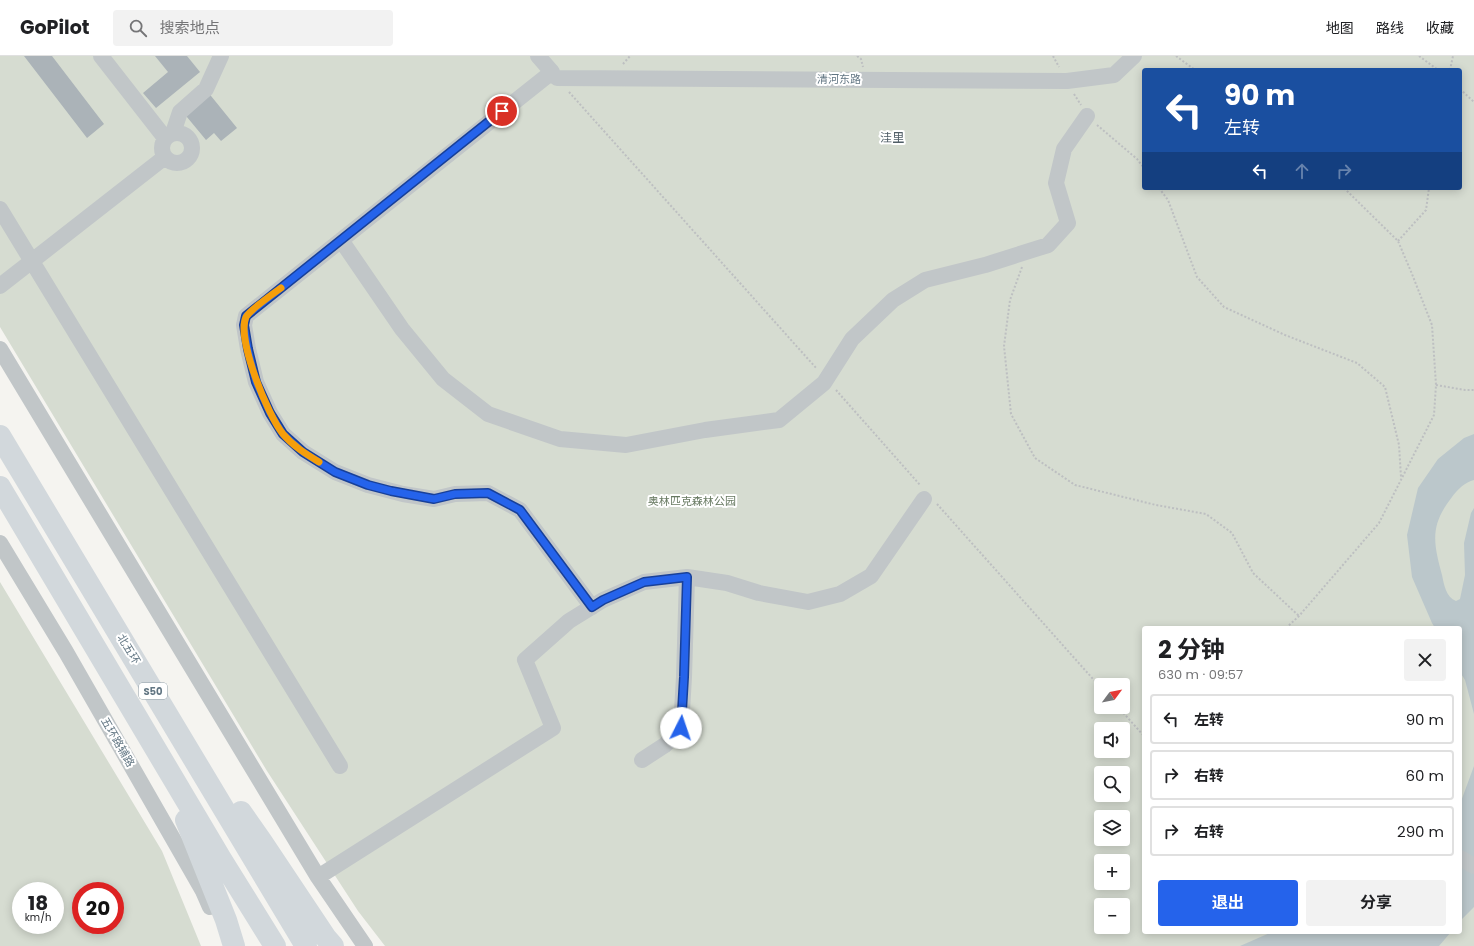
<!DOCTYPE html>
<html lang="zh">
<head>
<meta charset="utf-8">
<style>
  body { margin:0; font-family:Poppins,"Noto Sans SC",sans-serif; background:#f2f2f2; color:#202124; height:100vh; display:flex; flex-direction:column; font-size:15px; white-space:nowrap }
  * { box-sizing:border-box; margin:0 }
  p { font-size:13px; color:#757577 }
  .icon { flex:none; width:22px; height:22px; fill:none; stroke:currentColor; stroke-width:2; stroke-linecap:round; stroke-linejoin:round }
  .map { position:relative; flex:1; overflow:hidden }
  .details { position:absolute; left:1142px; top:570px; width:320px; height:308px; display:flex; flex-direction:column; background:#fff; border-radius:4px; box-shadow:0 2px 10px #0003 }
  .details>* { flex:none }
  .hud { position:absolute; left:1142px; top:12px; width:320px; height:122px; border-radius:4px; box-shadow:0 2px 10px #0003; background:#1a4fa0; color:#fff; overflow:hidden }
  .needle { width:26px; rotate:58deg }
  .fabs { position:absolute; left:1094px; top:622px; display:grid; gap:8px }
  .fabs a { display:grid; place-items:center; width:36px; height:36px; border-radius:4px; background:#fff; box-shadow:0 2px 10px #0003; font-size:20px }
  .speed { position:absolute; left:12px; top:826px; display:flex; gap:8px; font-size:20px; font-weight:700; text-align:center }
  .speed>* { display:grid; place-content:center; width:52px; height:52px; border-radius:50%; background:#fff; box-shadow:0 2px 10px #0003; line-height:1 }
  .speed small { font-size:10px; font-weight:400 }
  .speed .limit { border:6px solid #d22; background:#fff; color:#111 }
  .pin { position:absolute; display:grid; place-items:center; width:34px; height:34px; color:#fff; margin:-17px; border:2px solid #fff; border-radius:50%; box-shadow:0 1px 4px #0007 }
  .me { position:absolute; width:44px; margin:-22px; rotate:4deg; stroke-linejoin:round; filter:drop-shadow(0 0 3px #0008) }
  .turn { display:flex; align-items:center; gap:14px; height:84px; padding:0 16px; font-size:18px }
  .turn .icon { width:52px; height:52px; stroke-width:2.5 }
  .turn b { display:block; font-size:28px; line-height:34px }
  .lanes { display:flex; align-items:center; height:38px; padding:0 16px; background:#0003; justify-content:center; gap:20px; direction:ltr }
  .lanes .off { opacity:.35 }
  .round { display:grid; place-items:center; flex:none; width:42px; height:42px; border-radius:4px; background:#f2f2f2 }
  .head { display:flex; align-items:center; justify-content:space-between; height:68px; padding:0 16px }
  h1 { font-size:24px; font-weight:700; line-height:30px }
  .action { display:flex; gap:8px; margin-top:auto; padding:8px 16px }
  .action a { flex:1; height:46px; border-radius:4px; background:#2563eb; color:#fff; font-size:16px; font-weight:700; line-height:46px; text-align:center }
  .action a+a { background:#f2f2f2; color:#202124 }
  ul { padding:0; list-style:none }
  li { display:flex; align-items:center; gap:12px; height:50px; margin:0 8px 6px; padding:0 8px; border:2px solid #e0e0e0; border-radius:4px }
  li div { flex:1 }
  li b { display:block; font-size:15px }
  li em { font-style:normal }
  header { display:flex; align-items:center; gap:24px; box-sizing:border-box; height:56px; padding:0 20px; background:#fff; border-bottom:1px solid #e0e0e0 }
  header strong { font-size:19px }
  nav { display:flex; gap:22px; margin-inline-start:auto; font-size:14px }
  .search { width:280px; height:36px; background:#f2f2f2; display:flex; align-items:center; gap:10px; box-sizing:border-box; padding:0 14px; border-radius:4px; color:#757577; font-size:15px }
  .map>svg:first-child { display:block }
  .green { fill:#d6dcd1; fill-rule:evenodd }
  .water { fill:#bbc7cb }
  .building { fill:#abb3b8 }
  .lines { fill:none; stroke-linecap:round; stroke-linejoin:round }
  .path { stroke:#bdbfc1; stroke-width:2; stroke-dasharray:2 2; stroke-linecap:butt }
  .minor { stroke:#c1c6c8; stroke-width:16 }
  .highway { stroke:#d2d8dc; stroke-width:22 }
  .route-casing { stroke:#184099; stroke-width:10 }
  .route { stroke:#2563eb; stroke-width:7 }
  .slow { stroke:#f59e0b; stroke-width:7 }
  .labels { text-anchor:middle; stroke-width:4; stroke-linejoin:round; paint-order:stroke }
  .shield { fill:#fff; stroke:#919fa8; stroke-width:1 }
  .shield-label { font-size:10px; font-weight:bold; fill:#627683 }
  .street-label { font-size:11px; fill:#627683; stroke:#fff }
  .park-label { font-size:11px; fill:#677961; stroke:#fff }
  .neighbourhood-label { font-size:12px; fill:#505e67; stroke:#fff }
</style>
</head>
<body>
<header>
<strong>GoPilot</strong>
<div class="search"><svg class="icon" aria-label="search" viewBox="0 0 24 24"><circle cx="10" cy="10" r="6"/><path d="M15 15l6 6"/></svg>搜索地点</div>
<nav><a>地图</a><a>路线</a><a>收藏</a></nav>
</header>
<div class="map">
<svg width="1474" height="890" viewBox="0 0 1474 890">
  <rect width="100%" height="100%" fill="#f5f4f0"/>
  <path class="green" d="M0,0H1474V890H385L358,855L267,715L0,271ZM1144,14H1460V132H1144ZM1144,572H1460V876H1144ZM1101,629H1123V651H1101ZM1101,673H1123V695H1101ZM1101,717H1123V739H1101ZM1101,761H1123V783H1101ZM1101,805H1123V827H1101ZM1101,849H1123V871H1101Z
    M0,526L162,795L201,890H0ZM21,835H55V869H21ZM81,835H115V869H81Z"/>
  <path class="water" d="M1474,378V424C1465,426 1458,433 1452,441C1430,469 1433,486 1442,519C1444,529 1446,541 1456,545L1460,543L1465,519L1464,487L1471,457L1474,452V658L1465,624L1460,616V572H1435L1432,567L1412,521L1407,479L1418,432L1438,403L1464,382Z
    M1474,710V851L1460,865V748Z
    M1272,876H1451L1439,890H1240Z"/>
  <path class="building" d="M24,0H52L104,68L87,82Z
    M155,0H187L200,16L156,52L143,37L168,16Z
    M207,35L237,72L221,85L214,77L206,84L182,55Z"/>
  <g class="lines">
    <path class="path" d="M857,0L861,3L863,11
      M1053,0L1059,11
      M1176,0L1195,14
      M1419,0L1438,14
      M623,8L630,0
      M1450,14L1453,0
      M1460,33L1474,46
      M569,36L817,313
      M1074,38L1081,49
      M1097,69L1137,103L1144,112
      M1159,132L1168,144L1197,221L1224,251L1285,279L1357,307L1385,331L1399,389L1401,421
      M1398,185L1426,154L1429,132
      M1022,211L1010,244L1004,290L1011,358L1035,402L1075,429L1156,449L1206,458L1232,477L1253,517L1299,560
      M1436,329L1465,334H1474
      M836,334L920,429
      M937,448L1101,632
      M1286,572L1299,560L1379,467L1434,359L1436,329L1432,269L1412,218L1398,185L1344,132
      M1118,651L1144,680"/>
    <path class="minor" d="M101,0L165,82
      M538,0L552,16L246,260L244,269L248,293L256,326L270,357L283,378L303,396L335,416L368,429L403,438L434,443L455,438L488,437L520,454L592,551
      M557,22L1067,25L1114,19L1134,0
      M162 92a15 15 0 1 1 30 0a15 15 0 1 1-30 0Z
      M173,77L180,56L206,33L221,0
      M0,153L340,710
      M341,184L402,273L443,323L488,358L560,383L626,389L705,374L779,364L824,327L852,283L893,244L925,224L985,209L1048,189L1068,167L1056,127L1064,93L1087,60
      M0,230L165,101
      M0,293L318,821L365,890
      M0,487L66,596L203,835L210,851
      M642,704L665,689L681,672L684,621L687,521
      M1460,802L1474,810
      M318,821L553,672L525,604L569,565L603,544L644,526L687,521L727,527L759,537L808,546L840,538L871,520L924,443"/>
    <path class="highway" d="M0,380L306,890
      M0,431L221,803L275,890
      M241,756L262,786L326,882L333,890
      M186,764L226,864L234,890"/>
  </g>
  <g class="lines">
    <defs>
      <path id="route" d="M502,55L246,260L244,269L248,293L256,326L270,357L283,378L303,396L335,416L368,429L391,435L434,443L455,438L488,437L520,454L592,551L603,544L644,526L687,521L684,621L681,672"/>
    </defs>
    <use href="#route" class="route-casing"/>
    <use href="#route" class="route"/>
    <path class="slow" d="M281,232C274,237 249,255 246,261C236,282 268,360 283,378C293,390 306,398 319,406"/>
  </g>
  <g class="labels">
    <rect class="shield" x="139" y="627" width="28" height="16" rx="3"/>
    <g class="shield-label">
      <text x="153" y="639">S50</text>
    </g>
    <g class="street-label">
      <text x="839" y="27">清河东路</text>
      <text transform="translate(129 593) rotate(59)" y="4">北五环</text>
      <text transform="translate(118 686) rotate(60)" y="4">五环路辅路</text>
    </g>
    <g class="park-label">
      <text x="692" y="449">奥林匹克森林公园</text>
    </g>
    <g class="neighbourhood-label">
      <text x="892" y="86">洼里</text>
    </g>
  </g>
</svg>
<div class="fabs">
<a><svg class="needle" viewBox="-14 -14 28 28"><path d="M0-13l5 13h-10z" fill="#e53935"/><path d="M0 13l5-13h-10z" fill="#757577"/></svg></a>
<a><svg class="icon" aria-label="sound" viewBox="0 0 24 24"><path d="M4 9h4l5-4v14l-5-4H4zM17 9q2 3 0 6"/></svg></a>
<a><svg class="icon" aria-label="search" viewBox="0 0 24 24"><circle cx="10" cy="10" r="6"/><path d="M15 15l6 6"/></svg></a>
<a><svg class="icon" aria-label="layers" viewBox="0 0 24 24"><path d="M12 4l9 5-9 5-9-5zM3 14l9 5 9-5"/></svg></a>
<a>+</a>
<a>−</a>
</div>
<div class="speed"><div>18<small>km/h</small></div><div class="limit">20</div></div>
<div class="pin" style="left:502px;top:55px;background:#d93025"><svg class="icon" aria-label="arrive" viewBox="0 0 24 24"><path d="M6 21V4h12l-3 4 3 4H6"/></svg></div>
<svg class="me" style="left:681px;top:672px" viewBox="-20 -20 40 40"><circle r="19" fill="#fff"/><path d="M0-13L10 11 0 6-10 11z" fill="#2563eb"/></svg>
<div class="hud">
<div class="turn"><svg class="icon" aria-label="left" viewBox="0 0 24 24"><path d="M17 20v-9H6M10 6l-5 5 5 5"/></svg><div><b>90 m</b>左转</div></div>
<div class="lanes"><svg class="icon" aria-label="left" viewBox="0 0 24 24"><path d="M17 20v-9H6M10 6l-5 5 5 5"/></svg><svg class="icon off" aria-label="ahead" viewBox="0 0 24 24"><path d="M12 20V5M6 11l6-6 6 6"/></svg><svg class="icon off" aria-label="right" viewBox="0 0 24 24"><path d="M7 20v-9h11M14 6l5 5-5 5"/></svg></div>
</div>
<section class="details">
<div class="head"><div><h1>2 分钟</h1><p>630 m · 09:57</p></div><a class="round"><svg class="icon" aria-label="close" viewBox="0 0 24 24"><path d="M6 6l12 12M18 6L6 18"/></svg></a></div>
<ul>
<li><svg class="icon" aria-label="left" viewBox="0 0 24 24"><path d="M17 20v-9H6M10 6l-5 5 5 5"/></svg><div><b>左转</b></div><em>90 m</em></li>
<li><svg class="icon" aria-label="right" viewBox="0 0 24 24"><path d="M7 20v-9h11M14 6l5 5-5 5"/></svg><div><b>右转</b></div><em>60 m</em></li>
<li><svg class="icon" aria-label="right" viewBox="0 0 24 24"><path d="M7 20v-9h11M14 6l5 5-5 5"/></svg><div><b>右转</b></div><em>290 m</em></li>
</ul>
<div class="action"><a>退出</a><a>分享</a></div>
</section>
</div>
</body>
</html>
